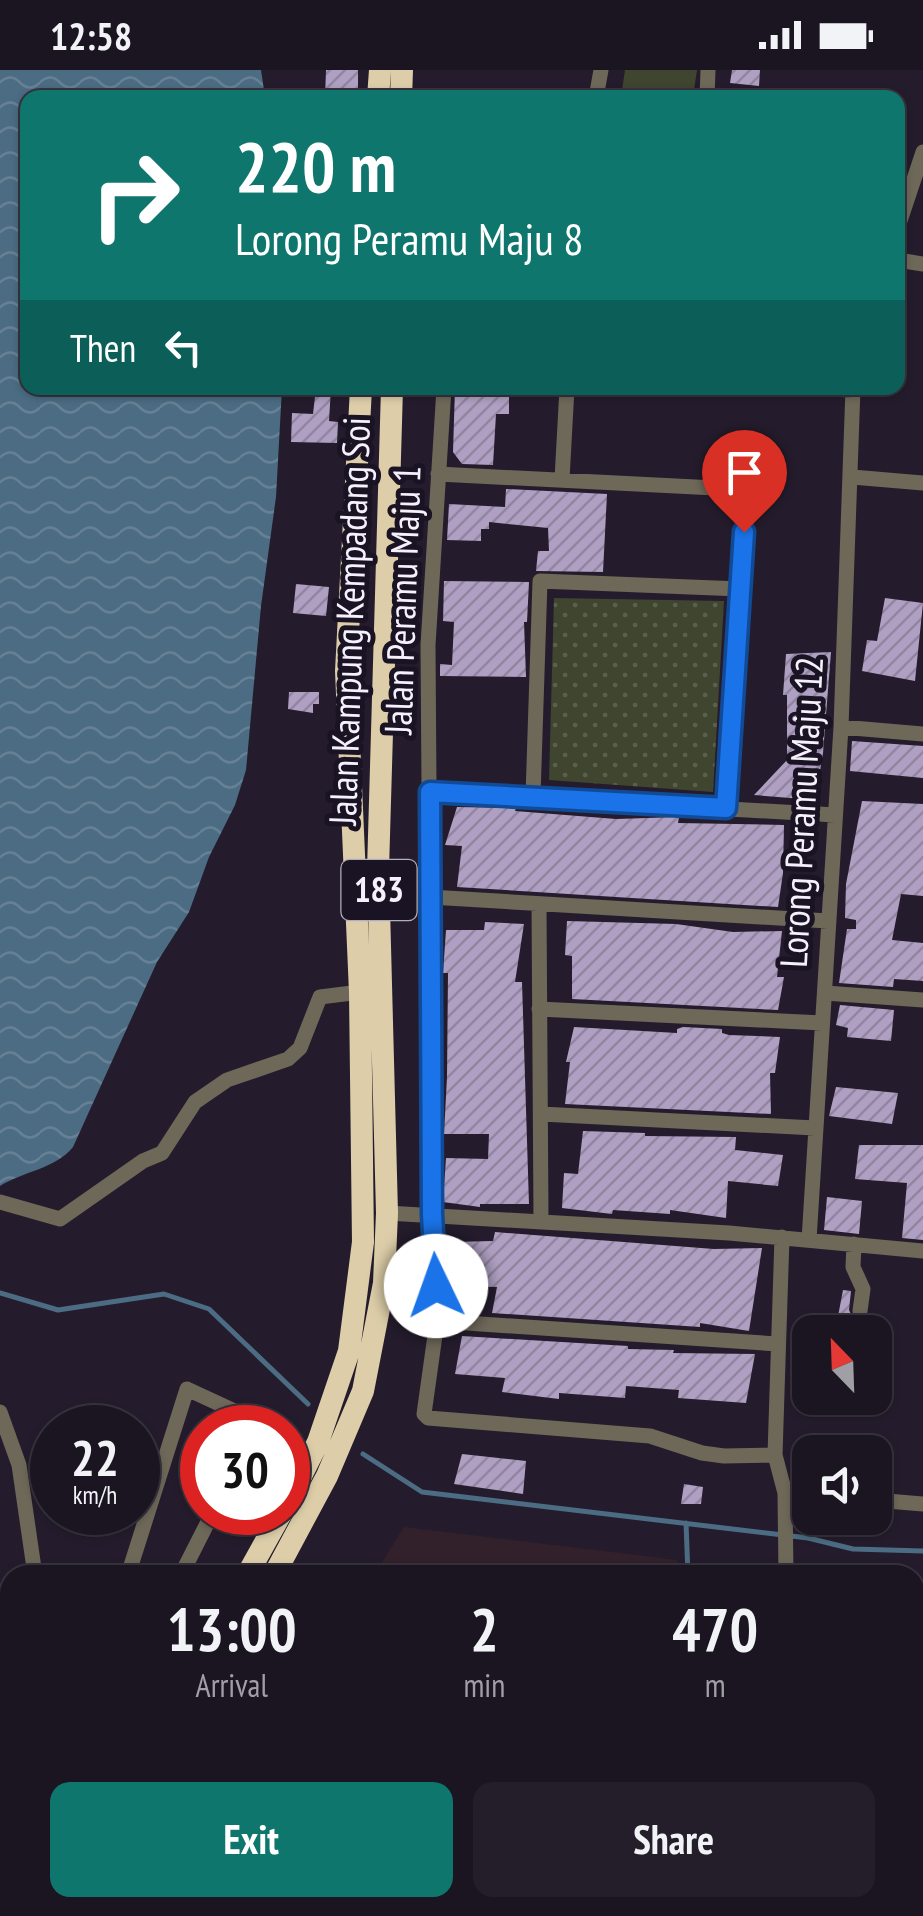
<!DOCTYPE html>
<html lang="en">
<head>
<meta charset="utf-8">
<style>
  body { margin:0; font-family:"PT Sans Narrow",sans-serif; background:#241e2a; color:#f1f3f6; height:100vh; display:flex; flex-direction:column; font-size:38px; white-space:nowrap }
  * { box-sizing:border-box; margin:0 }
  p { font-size:32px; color:#a09fa5 }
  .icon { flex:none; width:55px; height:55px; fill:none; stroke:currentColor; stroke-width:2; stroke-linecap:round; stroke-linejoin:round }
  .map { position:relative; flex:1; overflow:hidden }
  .details { position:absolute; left:0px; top:1495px; width:925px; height:352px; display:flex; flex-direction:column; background:#1b1521; border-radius:30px 30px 0 0; box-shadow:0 2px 8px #0004,0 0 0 2px #39343f }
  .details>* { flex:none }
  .hud { position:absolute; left:20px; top:20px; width:885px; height:305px; border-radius:20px; box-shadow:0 2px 8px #0004,0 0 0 2px #39343f; background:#0f766e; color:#fff; overflow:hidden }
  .needle { width:65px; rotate:337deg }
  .buttons { position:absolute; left:792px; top:1245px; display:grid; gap:20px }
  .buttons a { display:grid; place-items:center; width:100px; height:100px; border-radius:20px; background:#1b1521; box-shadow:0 2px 8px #0004,0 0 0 2px #39343f; font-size:50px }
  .speed { position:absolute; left:30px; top:1335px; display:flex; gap:20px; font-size:50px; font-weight:700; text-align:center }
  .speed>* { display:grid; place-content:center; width:130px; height:130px; border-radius:50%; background:#1b1521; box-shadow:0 2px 8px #0004,0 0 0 2px #39343f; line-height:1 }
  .speed small { font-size:25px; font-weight:400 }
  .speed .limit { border:15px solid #d22; background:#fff; color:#111 }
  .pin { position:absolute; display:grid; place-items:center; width:85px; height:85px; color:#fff; margin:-102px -42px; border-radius:50% 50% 50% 0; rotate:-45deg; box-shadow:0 0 10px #0007 }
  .pin .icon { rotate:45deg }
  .me { position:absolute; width:110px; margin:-55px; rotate:357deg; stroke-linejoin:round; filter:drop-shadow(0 0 8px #0008) }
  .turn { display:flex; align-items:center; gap:35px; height:210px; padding:0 50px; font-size:45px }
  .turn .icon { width:130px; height:130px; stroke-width:2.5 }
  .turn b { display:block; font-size:70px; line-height:85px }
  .then { display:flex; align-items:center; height:95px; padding:0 50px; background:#0003; gap:20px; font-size:38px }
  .eta { display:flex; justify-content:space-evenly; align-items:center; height:170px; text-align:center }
  .eta b { font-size:60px; font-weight:800; line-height:70px }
  .action { display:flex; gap:20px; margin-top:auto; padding:20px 50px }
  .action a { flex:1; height:115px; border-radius:20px; background:#0f766e; color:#fff; font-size:40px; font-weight:800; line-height:115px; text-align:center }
  .action a+a { background:#241e2a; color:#f1f3f6 }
  .status { display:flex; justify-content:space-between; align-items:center; height:70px; padding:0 50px; background:#1b1521; direction:ltr }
  .status svg { height:28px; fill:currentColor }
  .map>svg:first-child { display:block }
  .education { fill:#32212a }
  .grass { fill:url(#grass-dots) }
  .pitch { fill:#3f452e }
  .water { fill:url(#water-waves) }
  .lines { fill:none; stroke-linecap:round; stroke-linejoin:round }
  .stream { stroke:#4b6c83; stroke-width:5 }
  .building { fill:url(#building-hatch) }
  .minor { stroke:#6e6859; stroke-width:15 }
  .highway { stroke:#ddcea9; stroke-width:22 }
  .route-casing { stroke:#114b97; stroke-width:25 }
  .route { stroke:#1a73e8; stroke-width:18 }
  .labels { text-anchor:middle; stroke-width:10; stroke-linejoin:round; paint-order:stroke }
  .shield { fill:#1a1323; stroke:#b3aebb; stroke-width:2.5 }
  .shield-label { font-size:35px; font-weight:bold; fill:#f5f0fc }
  .street-label { font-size:38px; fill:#f5f0fc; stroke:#1a1323 }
</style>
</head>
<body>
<div class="status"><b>12:58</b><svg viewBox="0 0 49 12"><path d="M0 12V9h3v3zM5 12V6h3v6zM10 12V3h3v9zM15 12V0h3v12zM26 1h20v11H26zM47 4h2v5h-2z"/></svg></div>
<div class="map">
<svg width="923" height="1846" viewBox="0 0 923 1846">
  <defs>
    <pattern id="grass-dots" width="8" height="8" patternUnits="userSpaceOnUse" patternTransform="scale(2.5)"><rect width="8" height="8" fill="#3f452e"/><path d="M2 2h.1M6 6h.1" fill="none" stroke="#5b604d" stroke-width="1.8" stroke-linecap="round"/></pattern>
    <pattern id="water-waves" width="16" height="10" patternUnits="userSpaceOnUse" patternTransform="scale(2.5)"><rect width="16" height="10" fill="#4b6c83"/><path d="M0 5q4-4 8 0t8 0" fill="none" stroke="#668195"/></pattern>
    <pattern id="building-hatch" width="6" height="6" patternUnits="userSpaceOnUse" patternTransform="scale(2.5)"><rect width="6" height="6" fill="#af9fc2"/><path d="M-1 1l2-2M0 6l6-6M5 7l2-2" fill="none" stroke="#91859f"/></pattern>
  </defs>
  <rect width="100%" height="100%" fill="#241c2c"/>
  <path class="education" d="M404,1457L677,1490V1505H374Z
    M226,1838H691V1846H221Z"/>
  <path class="grass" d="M554,528L724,531L713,722L549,710Z"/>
  <path class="pitch" d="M625,0H697L693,27H621Z
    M388,1838H473V1846H388Z
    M479,1838H640V1846H479Z"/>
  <path class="water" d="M0,0H261L265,27L28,28V318H282L276,427L261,536L246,700L235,735L209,787L189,842L157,892L73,1077C55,1099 24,1101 0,1116Z"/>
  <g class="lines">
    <path class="stream" d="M0,1223L58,1240L164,1224L209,1239L308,1334
      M363,1384L422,1422L808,1468L853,1479L923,1481
      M686,1453L688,1505
      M703,1838V1846"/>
  </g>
  <path class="building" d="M326,0H358V28H325Z
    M732,0H760L759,16L730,13Z
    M316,318H331L329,351L338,352L337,373L291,372L292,343L313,344Z
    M455,318H509V344H496L493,395L462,394L453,382Z
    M506,419L607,424L603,502L536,501L538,481H549L548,458L489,452V459H481V471L447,470L449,434L505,437Z
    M444,511L529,512L527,552H524L526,607L440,606V594L452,595L454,552L443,551Z
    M296,514L329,517L326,546L293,543Z
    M885,528L923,533L915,611L862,601L867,570L877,571Z
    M831,582L823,683L815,730L754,725L787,690V625H783L786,584Z
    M289,622H319V634H313V643L288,639Z
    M852,671L923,676V708L850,701Z
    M862,731L923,734V826L901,824L892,870L923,873V911L894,909L893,917L839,913L847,859H856V850L845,848L846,814Z
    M457,737L516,738L515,741L616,749L679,747L678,753L784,755L783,803L778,837L457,817L462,776L445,775Z
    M567,851L676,854L733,862L782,861L777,907H784L778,940L572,929V886L565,885Z
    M485,852L524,854L515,912H522L529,1134H480V1137L443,1132L446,1088L488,1089L489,1064H444L447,1007L448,903H443L446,860H484Z
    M840,935L894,940L891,971L847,967L848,958L836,955Z
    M574,957L677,963V959L683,957L722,959V963L729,965L780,967L775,1003H770L771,1044L565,1034L570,992H566Z
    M836,1017L898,1023L892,1054L829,1046Z
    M583,1061L645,1063V1066L736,1067L735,1080L783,1085L778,1116L728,1111L726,1148L670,1140V1144L613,1140L612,1144L562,1138L564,1103L578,1104Z
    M859,1075H923V1170L902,1168L907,1113L855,1109Z
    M827,1127L862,1131L859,1164L824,1160Z
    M495,1162L714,1179L762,1178L749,1261L700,1253V1257L492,1243L497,1217L447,1216L446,1206L451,1172L493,1171Z
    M843,1220L851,1221L849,1240L854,1250L852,1262H835Z
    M462,1266L628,1276V1279L674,1280L673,1283L755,1284L746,1333L678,1328L679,1320L626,1316L625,1328L559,1323V1329L502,1322L505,1308L455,1304Z
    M462,1384L526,1391L523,1424L454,1414Z
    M684,1414L703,1417L701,1434H681Z"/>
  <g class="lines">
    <path class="minor" d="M596,28L601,0
      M707,28L708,0
      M898,157L923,82
      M898,190L923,194
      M444,318L428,575L432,1144L437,1251L424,1344L428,1348L650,1366L702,1383L724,1386L775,1385
      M802,318L853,320
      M438,404L735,419L743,424L745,433L726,738
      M852,407L923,413
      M562,409L567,318
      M841,657L923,664
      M431,722L835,745
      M533,726L540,511L740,519
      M430,827L828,851
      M539,834L541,1149
      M825,923L923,930
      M539,939L822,953
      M541,1044L815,1058
      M0,1132L60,1149L143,1091L162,1083L195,1032L227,1010L288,989L300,978L320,927L360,922
      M387,1143L729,1163L923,1181
      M782,1167L775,1385L785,1423L786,1505
      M809,1170L841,657L853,318
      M854,1174L853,1197L863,1219L860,1241
      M437,1251L778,1274
      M0,1342L19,1395L35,1505
      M785,1423L810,1425
      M875,1430L923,1434
      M128,1505L187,1319L254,1350L256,1358
      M181,1505L213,1442
      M915,1519H923
      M0,1683L10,1676
      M353,1838L354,1846
      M787,1838V1846
      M160,1846L165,1838
      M204,1846L208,1838"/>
    <path class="highway" d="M378,28L380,0
      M401,28L402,0
      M288,1432L318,1372L349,1281L363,1172L360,922L346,601L361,318
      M247,1505L282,1442
      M274,1505L327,1406L363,1321L384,1213L387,1143L378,800L392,318
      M61,1846L66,1838
      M86,1846L90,1838"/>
  </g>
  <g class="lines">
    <defs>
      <path id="route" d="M436,1216L432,1144L430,722L726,738L744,462"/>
    </defs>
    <use href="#route" class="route-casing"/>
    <use href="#route" class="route"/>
  </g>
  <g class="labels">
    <rect class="shield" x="341.5" y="790" width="75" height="60" rx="8"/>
    <g class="shield-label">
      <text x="379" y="832">183</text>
    </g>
    <g class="street-label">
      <text transform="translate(403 530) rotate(-88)" y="13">Jalan Peramu Maju 1</text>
      <text transform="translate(350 551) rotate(-88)" y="13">Jalan Kampung Kempadang Soi</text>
      <text transform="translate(802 742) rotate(-87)" y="13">Lorong Peramu Maju 12</text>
    </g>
  </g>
</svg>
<div class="buttons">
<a><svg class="needle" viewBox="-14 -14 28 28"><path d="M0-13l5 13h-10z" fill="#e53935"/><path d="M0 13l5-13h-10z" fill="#a09fa5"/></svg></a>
<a><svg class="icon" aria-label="sound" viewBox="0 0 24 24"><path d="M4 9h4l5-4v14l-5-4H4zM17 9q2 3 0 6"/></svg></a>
</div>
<div class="speed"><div>22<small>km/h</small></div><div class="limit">30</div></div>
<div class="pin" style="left:744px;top:462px;background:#d93025"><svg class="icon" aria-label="arrive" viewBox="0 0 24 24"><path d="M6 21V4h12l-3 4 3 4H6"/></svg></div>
<svg class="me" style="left:436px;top:1216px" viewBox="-20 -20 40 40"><circle r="19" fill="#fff"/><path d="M0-13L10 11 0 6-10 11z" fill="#1a73e8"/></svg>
<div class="hud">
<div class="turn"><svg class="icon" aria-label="right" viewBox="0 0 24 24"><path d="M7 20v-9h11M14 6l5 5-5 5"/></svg><div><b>220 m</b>Lorong Peramu Maju 8</div></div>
<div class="then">Then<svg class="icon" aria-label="left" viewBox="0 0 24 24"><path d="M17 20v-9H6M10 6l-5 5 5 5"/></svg></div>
</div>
<section class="details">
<div class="eta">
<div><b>13:00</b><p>Arrival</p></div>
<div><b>2</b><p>min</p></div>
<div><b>470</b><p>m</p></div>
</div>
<div class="action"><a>Exit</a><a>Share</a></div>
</section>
</div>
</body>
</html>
